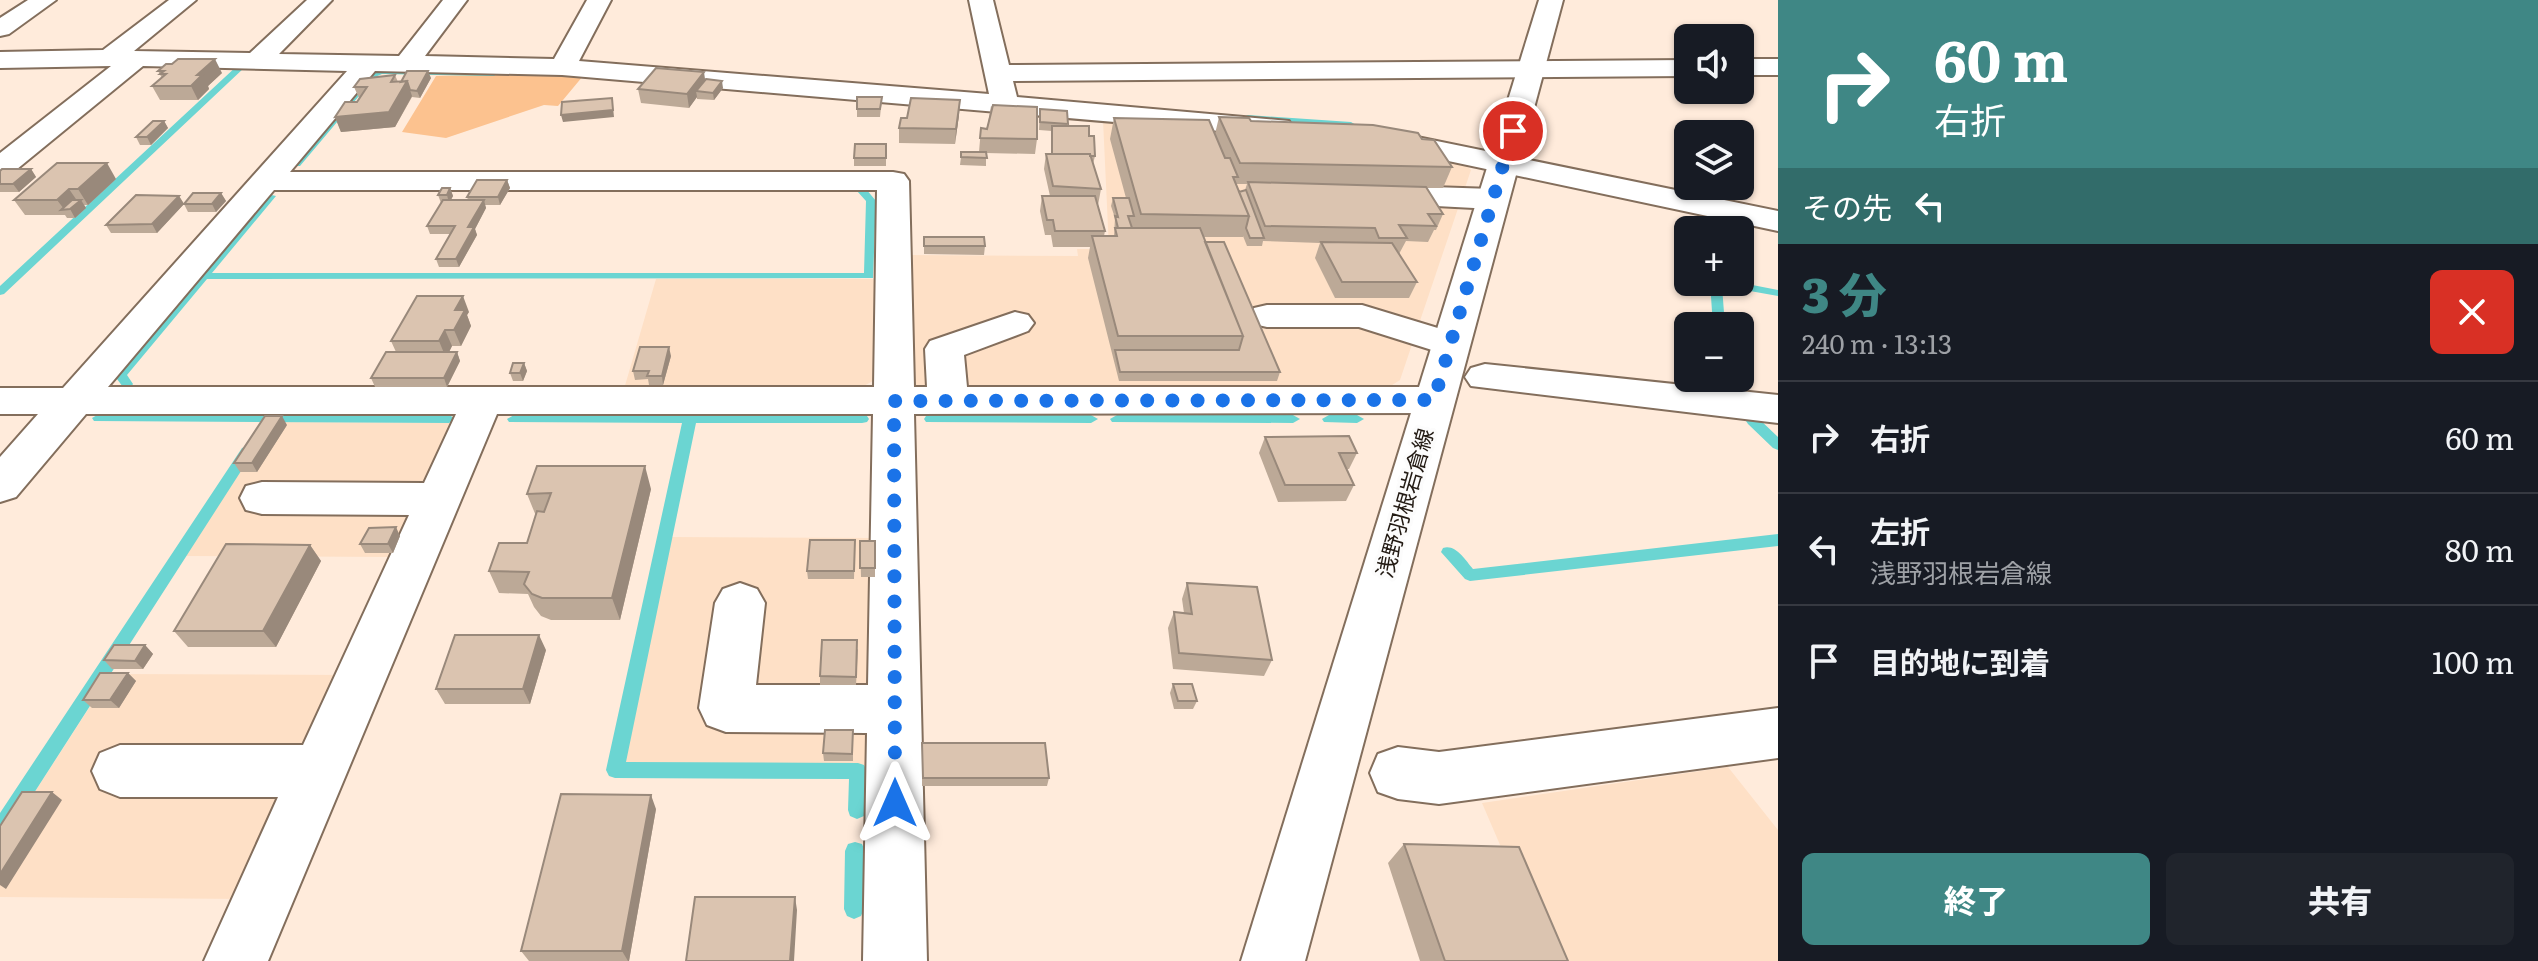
<!DOCTYPE html>
<html lang="ja">
<head>
<meta charset="utf-8">
<style>
  body { margin:0; font-family:Literata,"Noto Sans JP",serif; background:#20242c; color:#f1f3f6; height:100vh; display:flex; flex-direction:column; font-size:30px; white-space:nowrap }
  * { box-sizing:border-box; margin:0 }
  p { font-size:26px; color:#9ea1a6 }
  .icon { flex:none; width:44px; height:44px; fill:none; stroke:currentColor; stroke-width:2; stroke-linecap:round; stroke-linejoin:round }
  .map { position:relative; flex:1; overflow:hidden }
  .drawer { display:flex; flex-direction:column; background:#171b24; width:760px }
  .drawer>* { flex:none }
  .hud { background:#3f8785; color:#fff; overflow:hidden }
  .tools { position:absolute; left:1674px; top:24px; display:grid; gap:16px }
  .tools a { display:grid; place-items:center; width:80px; height:80px; border-radius:12px; background:#171b24; box-shadow:0 2px 6px #0004; font-size:40px }
  .pin { position:absolute; display:grid; place-items:center; width:68px; height:68px; color:#fff; margin:-34px; border:4px solid #fff; border-radius:50%; box-shadow:0 2px 8px #0007 }
  .me { position:absolute; width:88px; margin:-44px; rotate:0deg; stroke-linejoin:round; filter:drop-shadow(0 0 6px #0008) }
  .turn { display:flex; align-items:center; gap:28px; height:168px; padding:0 24px; font-size:36px }
  .turn .icon { width:104px; height:104px; stroke-width:2.5 }
  .turn b { display:block; font-size:56px; line-height:68px }
  .then { display:flex; align-items:center; height:76px; padding:0 24px; background:#0003; gap:16px; font-size:30px }
  .round { display:grid; place-items:center; flex:none; width:84px; height:84px; border-radius:12px; background:#20242c }
  .summary { display:flex; align-items:center; justify-content:space-between; height:136px; padding:0 24px }
  h1 { font-size:48px; font-weight:800; line-height:60px; color:#3f8785 }
  .action { display:flex; gap:16px; margin-top:auto; padding:16px 24px }
  .action a { flex:1; height:92px; border-radius:12px; background:#3f8785; color:#fff; font-size:32px; font-weight:800; line-height:92px; text-align:center }
  .action a+a { background:#20242c; color:#f1f3f6 }
  ul { padding:0; list-style:none }
  li { display:flex; align-items:center; gap:24px; height:112px; padding:0 24px; border-top:2px solid #363941 }
  li div { flex:1 }
  li b { display:block; font-size:30px }
  li em { font-style:normal }
  main { display:flex; flex:1; min-height:0 }
  .map>svg:first-child { display:block }
  .built { fill:#fee0c6 }
  .green { fill:#fcc28f }
  .lines { fill:none; stroke-linecap:round; stroke-linejoin:round }
  .stream { fill:#6bd5d2; fill-rule:evenodd }
  .minor-casing { stroke:#836e5c; stroke-width:4 }
  .major-casing { stroke:#836e5c; stroke-width:4 }
  .minor { fill:#fff; fill-rule:evenodd }
  .major { fill:#fff; fill-rule:evenodd }
  .wall { fill:#bca997; fill-rule:evenodd }
  .shaded-wall { fill:#99897b }
  .building { fill:#dbc4b0; stroke:#99897b; stroke-width:2 }
  .route { stroke:#1a73e8; stroke-width:14; stroke-dasharray:0 25.2 }
  .labels { text-anchor:middle; stroke-width:7; stroke-linejoin:round; paint-order:stroke }
  .street-label { font-size:22px; fill:#221a13; stroke:#fcfcfc }
</style>
</head>
<body>
<main>
<div class="map">
<svg width="1778" height="961" viewBox="0 0 1778 961">
  <rect width="100%" height="100%" fill="#ffebdb"/>
  <path class="built" d="M1103,120L1329,136L1464,163L1471,170L1400,380L1389,387L921,390L908,383L906,255L1078,256L1077,249H1109Z
    M656,279H875L873,381L858,389H624Z
    M270,422L455,423L394,557L182,556Z
    M668,537L876,538L873,768L620,767Z
    M111,674L346,675L245,899L0,897V846Z
    M1728,767L1778,830V961H1550L1482,803Z"/>
  <path class="green" d="M551,73L583,76L558,106L544,105L446,138L402,132L436,76Z"/>
  <g class="lines">
    <path class="stream" d="M238,65L245,67L4,294L0,295V286Z
      M381,68L494,70L498,73L494,76L382,74L375,77L300,166H294V162L369,73Z
      M1248,115L1351,122L1356,125L1351,128L1245,120V116Z
      M862,188L866,189L876,201L873,278L207,279L127,375L133,384L131,387H123L114,375L267,194L276,196L212,273H864L866,201L857,191Z
      M1713,216L1718,219L1719,230H1709L1708,219Z
      M1710,282H1737L1778,290V296L1722,286L1725,326H1713Z
      M1715,378H1727V394H1717Z
      M99,414L449,415L456,419L449,423L94,421L92,418Z
      M514,415L867,416L869,419L867,422L862,423H696L626,762L858,763L864,765L867,771L866,810L864,816L857,819L850,816L848,810L849,779L615,778L609,776L606,770L682,423L509,422L507,419Z
      M931,415H1091L1098,419L1091,423L926,422L924,419L926,416Z
      M1117,415H1293L1300,419L1293,423L1112,422L1110,419Z
      M1329,415H1357L1364,419L1357,423L1324,422L1322,419Z
      M1753,417L1758,418L1778,437V450L1773,448L1748,424L1746,421Z
      M247,446L252,448L254,451L252,454L7,835L0,838V813L242,448Z
      M1778,534V546L1470,581L1465,579L1441,552L1443,548C1456,544 1465,560 1473,569Z
      M855,842L862,844L865,851L864,909L861,916L854,919L847,916L844,909L845,851L848,844Z"/>
    <defs>
      <path id="minor" d="M28,0H56L9,34L0,36V18Z
        M169,0H196L134,51L250,53L307,0H332L279,54L399,56L443,0H467L425,56L554,59L587,0H611L579,61L989,94L969,0H993L1009,65L1688,60V76L1013,81L1017,97L1289,121L1293,127L1289,133L1279,136L562,75L375,71L290,172H893L904,174L909,181L914,387H927L925,349L930,341L1015,312L1028,315L1034,323L1028,331L964,355L967,387H1434L1448,391L1454,400L1448,409L1434,413L914,414L927,961H863L867,733L726,732L707,725L699,708L715,603L723,589L740,583L757,589L765,603L756,685H868L873,414H497L268,961H204L278,797H120L100,789L92,771L100,753L120,745H303L409,515L262,514L246,510L240,498L246,486L262,482L424,483L456,414H86L16,497L0,502V457L38,414H0V388H63L347,71L143,66L11,174L0,177V153L111,66L0,68V52L103,50ZM274,190H877L874,387H108Z
        M1740,59H1778V75H1740Z
        M1383,130L1778,211V231L1373,145L1368,139L1373,133Z
        M1371,185L1493,189L1504,192L1509,199L1504,206L1493,209L1360,202L1355,195L1360,188Z
        M1267,305H1362L1464,336L1470,344L1464,352L1451,356L1359,327H1267L1254,324L1249,316L1254,308Z
        M1485,364L1778,395V423L1471,386L1465,377L1471,368Z
        M1778,708V758L1439,804L1398,799L1378,792L1370,773L1378,754L1398,747L1439,752Z"/>
      <path id="major" d="M1539,0H1563L1305,961H1241Z"/>
    </defs>
    <use href="#minor" class="minor-casing"/>
    <use href="#major" class="major-casing"/>
    <use href="#minor" class="minor"/>
    <use href="#major" class="major"/>
  </g>
  <path class="wall" d="M158,71L222,73L208,86L209,89L198,100H160L152,86L162,78Z
    M395,75L398,82L431,78L420,98L412,97L395,127L341,132L335,117L357,102L359,98L354,87Z
    M705,80L723,88L714,100L697,99V97L689,108L641,103L638,89Z
    M857,97H882L880,117H857Z
    M991,106L1037,139L1035,154L986,153V166L960,165L961,157L979,152L981,128L987,129Z
    M1040,109L1067,111V126L1089,136L1095,156L1093,164L1101,189L1098,205L1105,231L1104,236H1114L1115,218L1111,206L1113,198H1126L1110,139L1114,118L1215,134L1219,117L1422,139L1452,167L1443,188H1426L1443,214L1436,230H1434L1428,242L1406,241L1399,254L1417,282L1409,298H1335L1315,258L1320,243L1263,241L1262,246H1247L1243,236V237H1203L1280,372L1277,381H1119L1088,258L1090,247H1053L1051,235H1045L1040,211L1042,196H1050L1044,169L1046,154H1051L1052,131L1039,130ZM1236,184H1247L1245,190L1239,192Z
    M959,115L955,144L899,143V128Z
    M164,121L168,128L151,145H140L136,137Z
    M886,144V166H854V158Z
    M31,169L36,177L19,192H0V171Z
    M116,179L88,205H84L86,208L75,218H67L65,215H25L14,200Z
    M507,180L510,188L500,205H485L486,208L475,229L477,235L459,267H439L436,259L450,234H430L427,226L441,203L438,195L450,188L453,196L451,200H468L467,197Z
    M221,193L226,201L216,212H188L184,204L157,233H111L106,225L179,196L184,204Z
    M924,237L985,246L984,255L924,254Z
    M469,312L467,315L471,326L461,346H452L449,352H457L460,361L447,387H375L371,378L396,352L391,341Z
    M671,356L663,385H649L648,379L635,380L633,371Z
    M524,363L527,371L523,381H513L510,373Z
    M287,425L257,472H240L234,463Z
    M1265,437L1357,453L1349,469H1347L1354,485L1346,501L1278,502L1259,453Z
    M651,489L620,620H551L541,616L534,607L528,594L499,593L489,571L527,543L536,516L527,494Z
    M400,536L393,553H365L360,544Z
    M855,540L854,579H808L807,571Z
    M860,541H875V577H861Z
    M310,545L321,561L276,647H188L174,631Z
    M1187,583L1272,660L1264,676L1173,669L1168,628L1174,612L1184,613L1182,599Z
    M145,645L153,654L143,669H112L104,660Z
    M858,649L856,685H820V676Z
    M546,650L530,704H445L436,689Z
    M128,673L136,681L119,708H92L83,700Z
    M1173,684L1197,701L1193,709H1174L1170,693Z
    M853,730V761H824L823,753Z
    M922,743L1049,778L1047,786H922Z
    M656,809L629,961H529L521,951Z
    M1404,844L1568,961H1420L1388,863Z"/>
  <path class="shaded-wall" d="M215,59L222,73L208,86L209,89L198,100L191,86L197,75Z
    M428,71L431,78L420,98L417,91Z
    M704,72L706,86L696,91L697,97L689,108L687,94Z
    M407,81L412,96L395,127L341,132L335,117Z
    M722,81L723,88L714,100L713,93Z
    M612,98L614,117L563,122L561,115Z
    M960,100L959,115L955,144L956,129Z
    M164,121L168,128L151,145L147,137Z
    M107,163L116,179L88,205L78,189Z
    M31,169L36,177L19,192L13,184Z
    M507,180L510,188L500,205L498,197Z
    M450,188L453,196L449,203L447,195Z
    M69,189L78,202L81,200L86,208L75,218L70,209H64L57,200Z
    M221,193L226,201L216,212L212,204Z
    M179,196L184,204L157,233L152,224Z
    M484,200L486,208L475,229L477,235L459,267L456,259L468,227Z
    M463,296L469,312L467,315L471,326L461,346L454,330L455,310Z
    M445,330L452,346L446,358L439,341Z
    M669,347L671,356L663,385L662,376Z
    M457,352L460,361L447,387L444,378Z
    M524,363L527,371L523,381L520,373Z
    M282,416L287,425L257,472L252,463Z
    M645,466L651,489L620,620L612,598Z
    M396,527L400,536L393,553L388,544Z
    M310,545L321,561L276,647L263,631Z
    M539,635L546,650L530,704L523,689Z
    M145,645L153,654L143,669L135,661Z
    M128,673L136,681L119,708L110,700Z
    M52,792L62,800L6,889L0,885V874Z
    M651,795L656,809L629,961H628L622,951Z
    M795,897L797,910L794,961H790Z"/>
  <path class="building" d="M178,59H215L197,75H202L191,86H152L166,74H160L164,71H158L166,64H172Z
    M656,68L704,72L687,94L638,89Z
    M407,71H428L417,91L410,90L407,81L401,82Z
    M395,75L391,82L407,81L389,112L335,117L345,102H357L367,87H354L360,79Z
    M706,79L722,81L713,93L696,91Z
    M857,97H882L880,109H857Z
    M612,98L613,110L561,115L562,102Z
    M911,98L960,100L956,129L899,128L901,118H907Z
    M993,105L1037,107V139L980,138L981,128L987,129Z
    M1040,109L1067,111L1068,124L1040,122Z
    M1219,117L1249,118L1251,121L1373,125L1418,133L1422,139L1434,140L1452,167L1240,163Z
    M1114,118L1209,120L1225,158H1230L1238,177H1233L1249,216L1141,214Z
    M153,121H164L147,137H136Z
    M1052,126H1089V136H1094L1095,156H1090V154H1052Z
    M855,144H886V158H854Z
    M961,152H986L987,158L961,157Z
    M1046,154H1090L1101,189L1053,186Z
    M57,163H107L78,189H69L57,200H14Z
    M2,169H31L13,184H0V171Z
    M477,180H507L498,197H467Z
    M1248,182L1426,187L1443,214H1428L1436,226L1399,225L1407,238H1379L1375,228L1265,226Z
    M442,188H450L447,195H438Z
    M1246,190L1264,238H1250L1246,228L1249,216L1239,192Z
    M193,193H221L212,204H184Z
    M136,195L179,196L152,224L106,225Z
    M1042,196H1095L1105,231H1055L1053,220H1047Z
    M1113,198H1129L1134,216H1128L1132,228H1118L1115,216L1118,217Z
    M72,200H81L70,209L61,210Z
    M443,200H484L468,227H474L456,259H436L455,226H427Z
    M1115,228H1200L1243,336H1118L1092,236H1117Z
    M924,237H984L985,246H924Z
    M1205,242H1224L1280,372H1120L1115,350H1239L1243,336Z
    M1321,242L1392,243L1417,282H1342Z
    M417,296H463L455,310H465L454,330H445L439,341H391Z
    M640,347H669L662,376H647L649,371H633Z
    M386,352H457L444,378H371Z
    M513,363H524L520,373H510Z
    M265,416H282L252,463H234Z
    M1349,436L1357,453H1339L1354,485H1285L1265,437Z
    M537,466H645L612,598H542L532,594L524,584L529,572L489,571L499,543H527L537,511L544,512L551,493L527,494Z
    M396,527L388,544H360L369,528Z
    M810,540H855L854,571H807Z
    M860,541H875V568H860Z
    M226,544L310,545L263,631H174Z
    M1187,583L1257,587L1272,660L1179,653L1174,612L1192,614Z
    M455,635H539L523,689H436Z
    M822,640H857L856,677L820,676Z
    M114,645H145L135,661L104,660Z
    M100,673H128L110,700H83Z
    M1173,684H1192L1197,701H1178Z
    M825,730H853L852,754L823,753Z
    M922,743H1045L1049,778H923Z
    M22,792H52L0,874V826Z
    M561,794L651,795L622,951H521Z
    M1404,844L1519,847L1568,961H1445Z
    M695,897H795L790,961H686Z"/>
  <g class="lines">
    <path class="route" d="M895,803L894,401L1434,400L1513,131"/>
  </g>
  <g class="labels">
    <g class="street-label">
      <text transform="translate(1405 503) rotate(-74)" y="8">浅野羽根岩倉線</text>
    </g>
  </g>
</svg>
<div class="tools">
<a><svg class="icon" aria-label="sound" viewBox="0 0 24 24"><path d="M4 9h4l5-4v14l-5-4H4zM17 9q2 3 0 6"/></svg></a>
<a><svg class="icon" aria-label="layers" viewBox="0 0 24 24"><path d="M12 4l9 5-9 5-9-5zM3 14l9 5 9-5"/></svg></a>
<a>+</a>
<a>−</a>
</div>
<div class="pin" style="left:1513px;top:131px;background:#d93025"><svg class="icon" aria-label="arrive" viewBox="0 0 24 24"><path d="M6 21V4h12l-3 4 3 4H6"/></svg></div>
<svg class="me" style="left:895px;top:803px" viewBox="-20 -20 40 40"><path d="M0-17L14 15 0 8-14 15z" fill="#1a73e8" stroke="#fff" stroke-width="4"/></svg>
</div>
<section class="drawer">
<div class="hud">
<div class="turn"><svg class="icon" aria-label="right" viewBox="0 0 24 24"><path d="M7 20v-9h11M14 6l5 5-5 5"/></svg><div><b>60 m</b>右折</div></div>
<div class="then">その先<svg class="icon" aria-label="left" viewBox="0 0 24 24"><path d="M17 20v-9H6M10 6l-5 5 5 5"/></svg></div>
</div>
<div class="summary"><div><h1>3 分</h1><p>240 m · 13:13</p></div><a class="round" style="background:#d93025;color:#fff"><svg class="icon" aria-label="close" viewBox="0 0 24 24"><path d="M6 6l12 12M18 6L6 18"/></svg></a></div>
<ul>
<li><svg class="icon" aria-label="right" viewBox="0 0 24 24"><path d="M7 20v-9h11M14 6l5 5-5 5"/></svg><div><b>右折</b></div><em>60 m</em></li>
<li><svg class="icon" aria-label="left" viewBox="0 0 24 24"><path d="M17 20v-9H6M10 6l-5 5 5 5"/></svg><div><b>左折</b><p>浅野羽根岩倉線</p></div><em>80 m</em></li>
<li><svg class="icon" aria-label="arrive" viewBox="0 0 24 24"><path d="M6 21V4h12l-3 4 3 4H6"/></svg><div><b>目的地に到着</b></div><em>100 m</em></li>
</ul>
<div class="action"><a>終了</a><a>共有</a></div>
</section>
</main>
</body>
</html>
